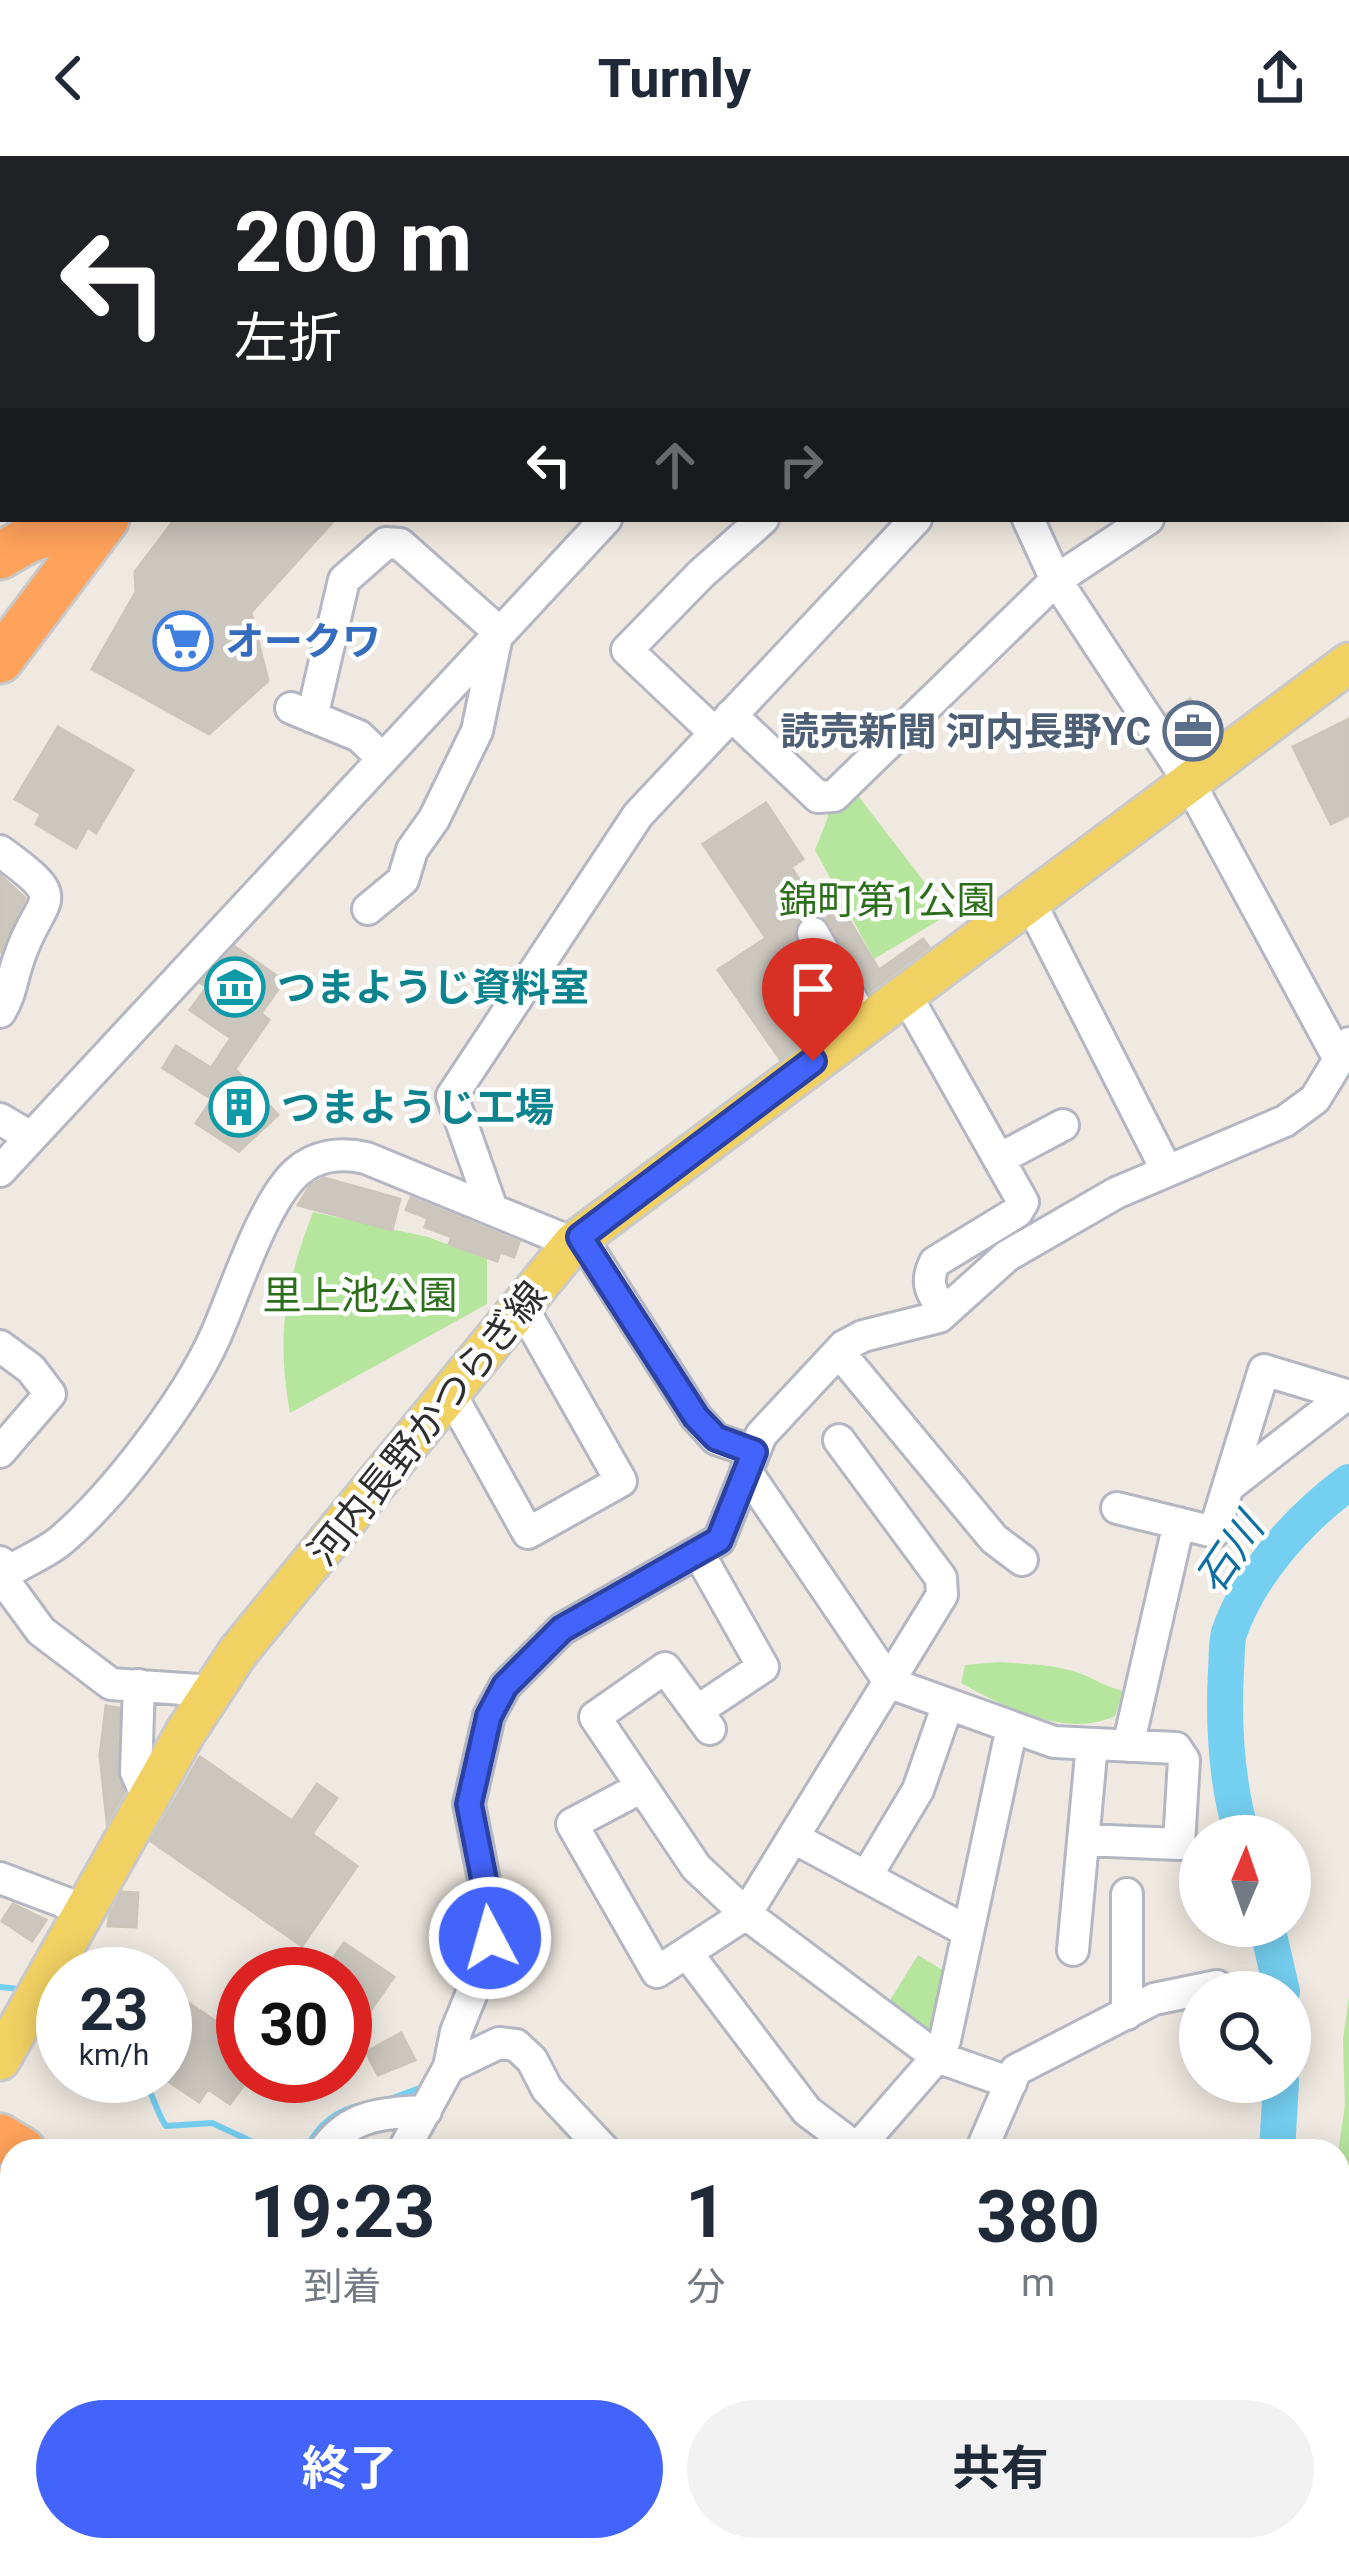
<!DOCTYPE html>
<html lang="ja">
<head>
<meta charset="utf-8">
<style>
  body { margin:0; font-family:Roboto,"Noto Sans JP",sans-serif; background:#f2f2f3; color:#1f2937; height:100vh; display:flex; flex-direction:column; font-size:45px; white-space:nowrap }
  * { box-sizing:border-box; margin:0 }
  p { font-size:39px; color:#747a83 }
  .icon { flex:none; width:66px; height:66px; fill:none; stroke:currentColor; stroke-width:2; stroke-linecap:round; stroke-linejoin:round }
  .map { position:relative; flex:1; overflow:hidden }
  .side { position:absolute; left:0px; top:1983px; width:1350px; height:423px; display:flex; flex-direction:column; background:#fff; border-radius:36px 36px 0 0; box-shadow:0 6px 30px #0003 }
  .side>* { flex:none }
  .guide { position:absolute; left:0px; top:0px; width:1350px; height:366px; box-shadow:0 6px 30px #0003; background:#202124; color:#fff; overflow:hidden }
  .needle { width:78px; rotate:2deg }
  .tools { position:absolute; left:1179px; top:1659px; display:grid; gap:24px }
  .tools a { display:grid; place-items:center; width:132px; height:132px; border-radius:50%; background:#fff; box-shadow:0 6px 30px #0003; font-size:60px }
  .speed { position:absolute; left:36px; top:1791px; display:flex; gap:24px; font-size:60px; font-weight:700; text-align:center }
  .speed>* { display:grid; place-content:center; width:156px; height:156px; border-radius:50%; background:#fff; box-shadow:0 6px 30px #0003; line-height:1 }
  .speed small { font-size:30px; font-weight:400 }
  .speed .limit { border:18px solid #d22; background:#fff; color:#111 }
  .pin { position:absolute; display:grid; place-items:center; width:102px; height:102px; color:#fff; margin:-123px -51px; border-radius:50% 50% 50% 0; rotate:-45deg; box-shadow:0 0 12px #0007 }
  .pin .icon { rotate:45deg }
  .me { position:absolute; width:132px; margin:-66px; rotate:354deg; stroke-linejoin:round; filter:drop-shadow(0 0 9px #0008) }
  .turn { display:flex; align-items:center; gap:42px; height:252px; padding:0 36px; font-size:54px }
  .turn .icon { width:156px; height:156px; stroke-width:2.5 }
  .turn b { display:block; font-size:84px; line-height:102px }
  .lanes { display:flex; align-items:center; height:114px; padding:0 36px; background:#0003; justify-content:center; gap:60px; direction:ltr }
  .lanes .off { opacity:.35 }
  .eta { display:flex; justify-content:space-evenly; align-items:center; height:204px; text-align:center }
  .eta b { font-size:72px; font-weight:700; line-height:84px }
  .cta { display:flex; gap:24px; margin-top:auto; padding:24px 36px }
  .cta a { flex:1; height:138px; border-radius:72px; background:#4264fb; color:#fff; font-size:48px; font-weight:700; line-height:138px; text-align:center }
  .cta a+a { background:#f2f2f3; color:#1f2937 }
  header { display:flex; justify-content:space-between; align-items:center; height:156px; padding:0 36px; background:#fff; font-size:54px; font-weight:700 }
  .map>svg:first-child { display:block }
  .green { fill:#b6e59e }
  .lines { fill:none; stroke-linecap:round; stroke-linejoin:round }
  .stream { stroke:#75cff0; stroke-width:6 }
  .river { stroke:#75cff0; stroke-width:36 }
  .building { fill:#cbc7bf; stroke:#cbc5ba; stroke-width:3 }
  .minor-casing { stroke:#b4b7c1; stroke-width:36 }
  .major-casing { stroke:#c9c9c9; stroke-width:45 }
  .highway-casing { stroke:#c9c9c9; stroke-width:51 }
  .minor { stroke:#fff; stroke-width:30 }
  .major { stroke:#f2d163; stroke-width:39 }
  .highway { stroke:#ffa35c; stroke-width:45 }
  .route-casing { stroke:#2b41a3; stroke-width:30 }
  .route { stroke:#4264fb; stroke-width:21 }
  .labels { text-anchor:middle; stroke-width:9; stroke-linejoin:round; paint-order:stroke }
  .shop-label { font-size:39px; font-weight:bold; fill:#366cbe; stroke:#fff; text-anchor:start }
  .service-label { font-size:39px; font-weight:bold; fill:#4e5e75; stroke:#fff; text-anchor:end }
  .park-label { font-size:39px; fill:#2c6e1b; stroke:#fff }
  .culture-label { font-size:39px; font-weight:bold; fill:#0d838f; stroke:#fff; text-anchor:start }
  .street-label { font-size:39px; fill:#2e2e2e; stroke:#fff }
  .water-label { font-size:42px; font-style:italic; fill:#0d6fa3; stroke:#fff }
</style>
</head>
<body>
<header><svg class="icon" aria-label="back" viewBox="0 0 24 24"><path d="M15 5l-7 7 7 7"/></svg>Turnly<svg class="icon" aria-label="share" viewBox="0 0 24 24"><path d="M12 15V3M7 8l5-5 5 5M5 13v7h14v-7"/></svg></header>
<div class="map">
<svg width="1349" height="2405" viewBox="0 0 1349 2405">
  <rect width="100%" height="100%" fill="#efe9e1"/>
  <path class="green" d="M852,632L949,758L874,803L815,694L828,661L827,651Z
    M313,1056L428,1081L487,1103V1148L290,1257C276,1178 285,1130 313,1056Z
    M1000,1506C1023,1508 1047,1508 1069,1514C1090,1519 1102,1530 1123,1535L1115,1560C1065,1583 1005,1551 961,1527L965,1509Z
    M918,1799L947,1817L933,1874L927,1879L889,1846Z
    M1349,1841V2263L1338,2275V1997L1345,1949L1343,1883Z"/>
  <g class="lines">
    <path class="stream" d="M0,1831L20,1833
      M47,1849L55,1883L63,1892
      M138,1920C154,1935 154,1952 166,1970L212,1967L272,1995
      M390,1943L428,1929
      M305,1995C318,1968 336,1954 365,1948"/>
    <path class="river" d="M1242,1680C1226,1625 1223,1571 1226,1514C1227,1503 1226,1488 1229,1477C1250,1417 1299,1363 1349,1326
      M1267,1770L1282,1836
      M1277,1995L1281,1926
      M1059,2405L1068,2394"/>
  </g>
  <path class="building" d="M175,363H335L251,456L268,525L209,578L92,513L136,436L135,416Z
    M1190,543L1214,578L1192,595L1167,558Z
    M1349,563V659L1331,668L1293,591Z
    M58,571L133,614L96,677L88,671L76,692L36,668L41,658L15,643Z
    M766,647L803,703L791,711L813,744L831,734L879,814L923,783L929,791L870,835L829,766L814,758L802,761L794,776L796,786L838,859L780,903L718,814L766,782L703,688Z
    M0,719L25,742L0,797Z
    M235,791L284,825L261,857L269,864L235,913L278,959L239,995L196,967L212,943L163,912L176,890L211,912L231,882L190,854L207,831L201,827Z
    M324,1022L400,1043L392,1074L298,1049L310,1030Z
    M411,1042L519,1086L514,1101L500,1096L497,1105L449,1088L452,1081L425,1071L428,1062L406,1054Z
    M106,1550L119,1552L117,1616L124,1636L107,1666L100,1599Z
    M200,1601L292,1665L317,1628L337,1642L312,1678L357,1710L302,1790L151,1685Z
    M122,1736L138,1737L136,1771L108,1770L109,1761Z
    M13,1748L46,1764L32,1785L2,1765Z
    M344,1787L394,1821L365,1862L345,1848V1818H322Z
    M165,1831L225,1872L221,1879L243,1894V1930L230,1948L208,1933L199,1946L165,1923Z
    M401,1877L415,1904L378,1919L366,1896Z"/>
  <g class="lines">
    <defs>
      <path id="minor" d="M296,0L300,3
        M32,3L35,0
        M667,3L669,0
        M971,3L974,0
        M0,40L3,37
        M1347,81L1349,80
        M1347,256L1349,259
        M1028,363L1056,424L1189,626L1339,903
        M291,552L359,580L381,601
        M731,559L818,641L834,640L1056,424L1148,363
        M312,561L344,424L386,387L400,388L498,475L477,575L434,663L412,694L403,724L368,753
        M715,577L627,494L701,418L763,363
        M0,695C73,748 41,736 19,802C12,821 11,839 0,856
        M1029,744L1167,1015
        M813,777L865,866
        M905,837L1023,1046L1017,1056L935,1106C924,1127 932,1138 944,1156
        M0,963L29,980
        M999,1003L1063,969
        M0,1015L606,363
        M492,1053L452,940L638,659L916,363
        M581,1081L696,1261L716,1283L754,1296
        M0,1190L31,1213L50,1238L0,1296
        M839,1196L994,1383L1022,1404
        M449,1235L528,1377L621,1325L521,1149
        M746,1315L890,1527L1054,1586L1176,1592L1184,1604L1179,1688L1085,1684
        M1117,1352L1214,1376L1264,1214L1346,1239L1228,1331
        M0,1406L11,1414C26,1405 45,1397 59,1386C113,1341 186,1245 215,1181C234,1139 263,1046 297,1016C316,999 342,996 366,1002L573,1087
        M0,1419L41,1475L111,1528L213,1535
        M139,1529L136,1616L148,1643
        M697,1555L763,1511L698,1396
        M710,1573L665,1512L595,1561L696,1711L746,1758L937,1901L1011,1927
        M1128,1590L1179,1367
        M642,1631L572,1668L657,1816L746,1758L942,1439L941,1422L839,1284
        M796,1683L965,1774
        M866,1721L918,1634L948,1548
        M0,1722L85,1754
        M1073,1794L1092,1588
        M687,1797L807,1955L856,1992
        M1127,1858V1738
        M449,1911L499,1887L516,1889L532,1904L547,1933L605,1995
        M324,1995C349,1958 384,1957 426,1955
        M403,1995L449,1911L456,1876L484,1807L490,1782V1754L469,1648L489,1560L505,1530L562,1473L719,1384L761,1279L844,1190L863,1180L939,1161L1007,1100L1116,1037L1285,965L1315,943L1349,887
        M855,1995L937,1901L945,1884L1012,1571
        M981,1995L1016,1914L1154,1843L1217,1830
        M1338,2316L1349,2303
        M537,2394L546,2405
        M186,2405L189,2394
        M1277,2405L1283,2394"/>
      <path id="major" d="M0,1904L185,1577L238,1496L573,1087L1349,507"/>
      <path id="highway" d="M365,3L367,0
        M401,3L404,0
        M479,3L483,0
        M0,400C35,379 48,368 83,394
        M0,504L106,363
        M0,1981L23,1995
        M0,2034L12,2041
        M508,2394L517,2405"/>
    </defs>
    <use href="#minor" class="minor-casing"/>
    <use href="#major" class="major-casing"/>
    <use href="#highway" class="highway-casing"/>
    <use href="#minor" class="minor"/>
    <use href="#major" class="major"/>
    <use href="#highway" class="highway"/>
  </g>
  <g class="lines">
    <defs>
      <path id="route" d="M490,1782V1754L469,1648L489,1560L505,1530L562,1473L719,1384L754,1296L716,1282L696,1261L580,1081L813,905"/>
    </defs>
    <use href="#route" class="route-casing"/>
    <use href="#route" class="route"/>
  </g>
  <defs>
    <symbol id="supermarket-ring" viewBox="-11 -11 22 22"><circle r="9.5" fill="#fff" stroke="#3f7fe0" stroke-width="1.5"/><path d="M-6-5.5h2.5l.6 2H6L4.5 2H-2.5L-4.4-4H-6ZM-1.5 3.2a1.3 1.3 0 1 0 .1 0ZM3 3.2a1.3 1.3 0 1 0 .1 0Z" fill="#3f7fe0"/></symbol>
    <symbol id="office-ring" viewBox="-11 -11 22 22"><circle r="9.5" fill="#fff" stroke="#5c6f8a" stroke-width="1.5"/><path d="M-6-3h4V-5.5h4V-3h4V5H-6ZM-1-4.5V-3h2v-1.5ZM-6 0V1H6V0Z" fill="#5c6f8a"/></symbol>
    <symbol id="museum-ring" viewBox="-11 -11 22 22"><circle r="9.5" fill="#fff" stroke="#0f9aa8" stroke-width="1.5"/><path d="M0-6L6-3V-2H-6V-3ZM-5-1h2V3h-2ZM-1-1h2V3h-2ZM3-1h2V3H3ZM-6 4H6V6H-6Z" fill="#0f9aa8"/></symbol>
    <symbol id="building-ring" viewBox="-11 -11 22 22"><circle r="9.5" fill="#fff" stroke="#0f9aa8" stroke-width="1.5"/><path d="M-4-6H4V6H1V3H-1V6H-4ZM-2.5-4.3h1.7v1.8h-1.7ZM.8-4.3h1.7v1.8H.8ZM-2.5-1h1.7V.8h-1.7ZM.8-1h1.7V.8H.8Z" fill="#0f9aa8"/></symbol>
  </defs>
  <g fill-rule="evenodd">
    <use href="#supermarket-ring" x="150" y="452" width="66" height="66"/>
    <use href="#office-ring" x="1160" y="542" width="66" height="66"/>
    <use href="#museum-ring" x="202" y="798" width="66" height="66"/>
    <use href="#building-ring" x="206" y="918" width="66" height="66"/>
  </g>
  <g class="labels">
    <g class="shop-label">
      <text x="225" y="499">オークワ</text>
    </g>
    <g class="service-label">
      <text x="1151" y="589">読売新聞 河内長野YC</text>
    </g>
    <g class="park-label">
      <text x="887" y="758">錦町第1公園</text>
      <text x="360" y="1153">里上池公園</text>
    </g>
    <g class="culture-label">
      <text x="277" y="845">つまようじ資料室</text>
      <text x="281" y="965">つまようじ工場</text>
    </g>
    <g class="street-label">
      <text transform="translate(427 1267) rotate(-51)" y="14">河内長野かつらぎ線</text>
    </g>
    <g class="water-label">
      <text transform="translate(1229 1397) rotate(-56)" y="15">石川</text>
    </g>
  </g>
</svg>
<div class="tools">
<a><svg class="needle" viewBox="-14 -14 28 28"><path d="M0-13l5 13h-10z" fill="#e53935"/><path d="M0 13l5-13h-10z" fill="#747a83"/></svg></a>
<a><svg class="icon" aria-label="search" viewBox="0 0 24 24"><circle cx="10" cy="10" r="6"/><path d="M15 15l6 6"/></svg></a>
</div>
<div class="speed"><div>23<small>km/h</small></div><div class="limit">30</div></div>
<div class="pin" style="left:813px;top:905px;background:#d93025"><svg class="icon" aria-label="arrive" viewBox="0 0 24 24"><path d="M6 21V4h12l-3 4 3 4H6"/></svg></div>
<svg class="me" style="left:490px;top:1782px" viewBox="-20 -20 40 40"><circle r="17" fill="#4264fb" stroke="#fff" stroke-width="3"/><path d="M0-11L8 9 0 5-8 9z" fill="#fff"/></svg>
<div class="guide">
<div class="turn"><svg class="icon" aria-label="left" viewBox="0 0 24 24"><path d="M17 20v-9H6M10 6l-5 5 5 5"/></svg><div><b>200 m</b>左折</div></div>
<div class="lanes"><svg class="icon" aria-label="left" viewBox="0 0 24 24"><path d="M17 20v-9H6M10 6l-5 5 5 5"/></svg><svg class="icon off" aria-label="ahead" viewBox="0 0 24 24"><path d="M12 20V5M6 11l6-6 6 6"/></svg><svg class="icon off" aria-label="right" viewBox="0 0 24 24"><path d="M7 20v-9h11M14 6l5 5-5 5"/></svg></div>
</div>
<section class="side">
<div class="eta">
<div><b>19:23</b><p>到着</p></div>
<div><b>1</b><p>分</p></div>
<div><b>380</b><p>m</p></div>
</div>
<div class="cta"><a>終了</a><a>共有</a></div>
</section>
</div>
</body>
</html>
